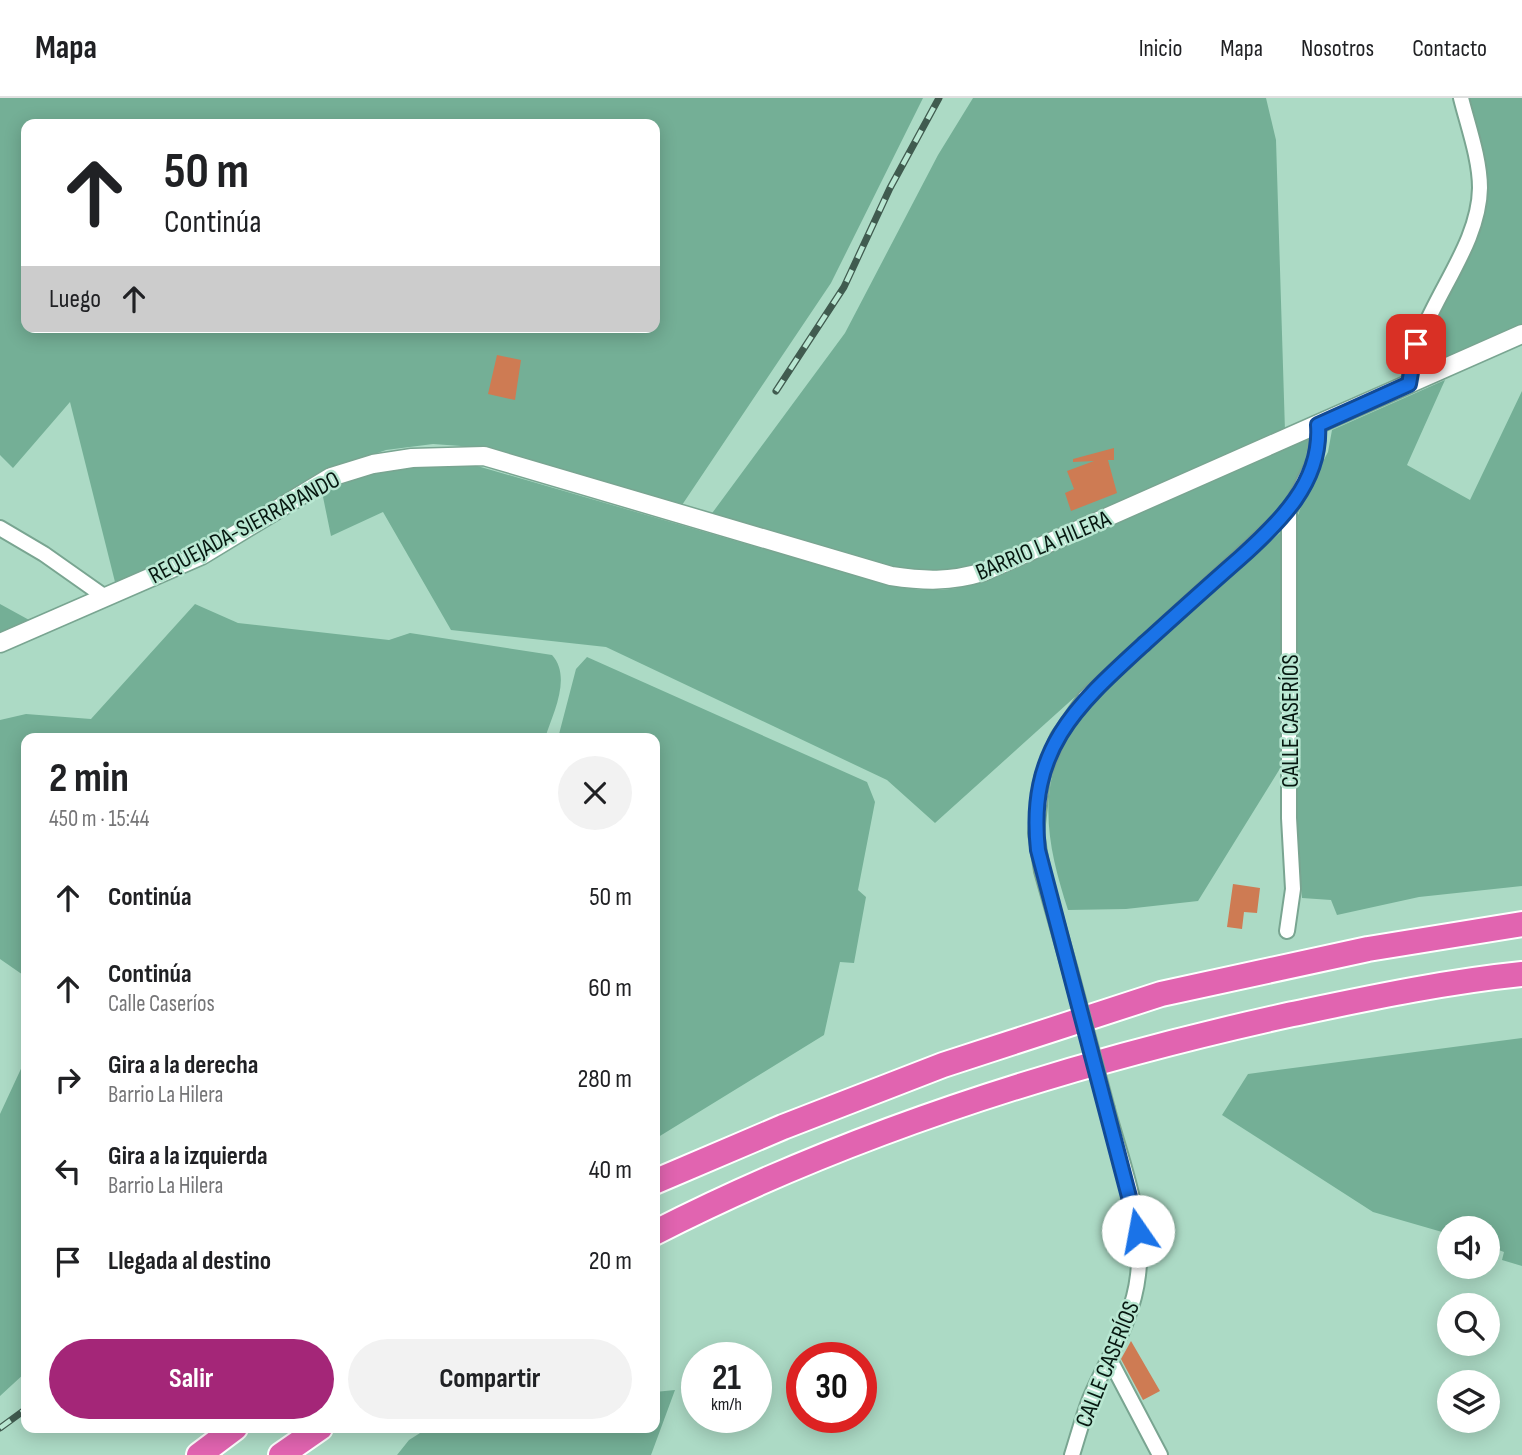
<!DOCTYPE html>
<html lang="es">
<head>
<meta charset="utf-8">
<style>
  body { margin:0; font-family:"Sofia Sans Condensed",sans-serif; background:#f2f2f2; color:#202124; height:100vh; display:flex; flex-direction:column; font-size:26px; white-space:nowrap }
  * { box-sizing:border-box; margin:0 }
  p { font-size:23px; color:#757577 }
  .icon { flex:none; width:38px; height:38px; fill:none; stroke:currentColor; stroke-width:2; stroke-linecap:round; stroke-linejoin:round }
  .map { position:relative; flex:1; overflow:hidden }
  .drawer { position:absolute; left:21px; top:635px; width:639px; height:700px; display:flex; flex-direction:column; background:#fff; border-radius:14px; box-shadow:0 4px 18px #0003 }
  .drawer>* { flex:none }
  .top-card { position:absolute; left:21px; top:21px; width:639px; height:214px; border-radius:14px; box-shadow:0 4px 18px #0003; background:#fff; color:#202124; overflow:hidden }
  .buttons { position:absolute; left:1437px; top:1118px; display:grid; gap:14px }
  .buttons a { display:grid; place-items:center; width:63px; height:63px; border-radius:50%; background:#fff; box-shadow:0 4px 18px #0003; font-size:35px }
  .speed { position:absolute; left:681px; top:1244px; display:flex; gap:14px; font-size:35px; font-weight:700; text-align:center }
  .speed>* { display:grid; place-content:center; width:91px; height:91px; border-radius:50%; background:#fff; box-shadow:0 4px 18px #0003; line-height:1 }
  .speed small { font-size:18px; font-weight:400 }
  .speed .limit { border:10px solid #d22; background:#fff; color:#111 }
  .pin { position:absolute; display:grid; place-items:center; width:60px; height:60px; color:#fff; margin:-30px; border-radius:14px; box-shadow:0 4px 10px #0006 }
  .me { position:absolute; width:77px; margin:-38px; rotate:348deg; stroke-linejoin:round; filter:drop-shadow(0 0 5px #0008) }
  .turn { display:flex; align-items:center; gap:24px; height:147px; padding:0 28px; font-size:32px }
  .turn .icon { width:91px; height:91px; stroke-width:2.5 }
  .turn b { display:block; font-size:49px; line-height:60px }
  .then { display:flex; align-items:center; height:66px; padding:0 28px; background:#0003; gap:14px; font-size:26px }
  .round { display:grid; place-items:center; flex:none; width:74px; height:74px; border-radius:37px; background:#f2f2f2 }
  .head { display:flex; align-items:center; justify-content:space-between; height:119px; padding:0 28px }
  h1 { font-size:42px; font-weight:700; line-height:52px }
  .action { display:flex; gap:14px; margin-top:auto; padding:14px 28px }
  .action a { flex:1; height:80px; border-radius:42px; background:#a42678; color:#fff; font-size:28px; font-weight:700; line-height:80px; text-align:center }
  .action a+a { background:#f2f2f2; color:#202124 }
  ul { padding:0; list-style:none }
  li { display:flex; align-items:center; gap:21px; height:91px; padding:0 28px }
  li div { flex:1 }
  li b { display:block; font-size:26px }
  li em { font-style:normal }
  header { display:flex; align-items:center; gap:42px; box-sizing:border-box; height:98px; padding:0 35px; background:#fff; border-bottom:2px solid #e0e0e0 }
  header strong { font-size:33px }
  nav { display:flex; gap:38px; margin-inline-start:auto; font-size:24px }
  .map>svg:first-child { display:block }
  .green { fill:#74af96; fill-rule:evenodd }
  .building { fill:#ce7b53 }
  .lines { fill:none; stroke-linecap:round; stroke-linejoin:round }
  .minor-casing { stroke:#79a591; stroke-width:18 }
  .tertiary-casing { stroke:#79a591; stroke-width:21 }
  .motorway-casing { stroke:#fff; stroke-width:28 }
  .minor { stroke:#fff; stroke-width:14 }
  .tertiary { stroke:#fff; stroke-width:18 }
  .motorway { stroke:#e164b0; stroke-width:24 }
  .rail-casing { stroke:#405b4f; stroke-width:7 }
  .rail { stroke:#b9e7d2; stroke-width:4.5; stroke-dasharray:13; stroke-linecap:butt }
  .minor-bridge-casing { stroke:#79a591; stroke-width:18; stroke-linecap:butt }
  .minor-bridge { stroke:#fff; stroke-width:14 }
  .route-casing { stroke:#114b97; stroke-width:18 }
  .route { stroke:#1a73e8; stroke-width:12 }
  .labels { text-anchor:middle; stroke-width:5; stroke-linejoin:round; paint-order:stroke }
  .street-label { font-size:24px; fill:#061710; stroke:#b9e7d2 }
</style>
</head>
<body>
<header>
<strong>Mapa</strong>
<nav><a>Inicio</a><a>Mapa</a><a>Nosotros</a><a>Contacto</a></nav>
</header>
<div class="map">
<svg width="1522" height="1357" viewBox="0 0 1522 1357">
  <rect width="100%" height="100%" fill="#acdac5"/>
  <path class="green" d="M0,0H923L831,185L680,410L475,349L433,346L386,352L340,368L286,396L229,434L170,464L115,484L70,304L13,370L0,357ZM26,26H654V229H26Z
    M973,0H1266L1276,42L1285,333L997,460L942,476L909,475L710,418L845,235L938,57Z
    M1466,0H1522V227L1430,268L1421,266L1419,254L1479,124Z
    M1445,282L1407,367L1470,402L1522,293V788L1419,799L1337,817L1331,802L1302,800L1293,692L1299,578L1294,454L1297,420L1304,400L1328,354L1332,332Z
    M1308,339C1308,369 1294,394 1276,418L935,725L887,682L606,549L451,532L383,414L331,438L322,394C375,372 410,366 467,365L892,488C945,497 966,491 1015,471Z
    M1282,433L1284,664L1198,803L1126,811L1068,812C1051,759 1038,707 1060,652C1077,608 1125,573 1160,543C1201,506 1242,469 1282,433Z
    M0,506L31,523L0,536Z
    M195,506L238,525L389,542L410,535L552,557C572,579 553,615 545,640H26V879L0,861V622L26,616L91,621Z
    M587,559L867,684L875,704L858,792L866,799L854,865L840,864L824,937L655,1041L654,640H558L576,571Z
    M1522,940V1168L1502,1162L1504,1154L1488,1148V1130H1449V1136L1373,1114L1222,1017L1248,976Z
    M26,960V1274L0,1298V1016Z
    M675,1292L651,1357H397L409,1342L428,1330H654L655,1294Z"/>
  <path class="building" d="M497,257L521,262L515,302L488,296Z
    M1114,350V362H1108L1117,395L1071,413L1065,395L1074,391L1067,373L1094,363L1073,364V361Z
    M1233,786L1260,790L1257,815L1244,814L1242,831L1227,829Z
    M1131,1243L1160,1293L1143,1302L1121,1261Z"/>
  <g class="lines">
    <defs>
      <path id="minor" d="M1409,286C1414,215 1479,157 1480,90C1480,61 1468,28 1461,0
        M0,430L44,456L105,499
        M1287,833L1293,791L1289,720V413
        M1070,872L1042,773L1036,735L1042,680L1058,639L1085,600L1289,413L1315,361L1318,327
        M1110,1262L1160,1357
        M1072,1357C1078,1338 1083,1319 1090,1301C1107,1260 1133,1223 1138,1177C1145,1122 1121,1063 1107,1011"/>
      <path id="tertiary" d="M0,545L202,457L331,379L373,366L412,360L484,358L891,478C924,483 950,484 983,474L1522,236"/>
      <path id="motorway" d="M654,1084L783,1029L943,967L1161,896L1368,851L1522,826
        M654,1135C853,1033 1071,965 1288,917C1365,901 1443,884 1522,876
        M199,1357L235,1330
        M281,1357L320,1330"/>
    </defs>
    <use href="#minor" class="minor-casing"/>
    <use href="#tertiary" class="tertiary-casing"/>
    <use href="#motorway" class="motorway-casing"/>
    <use href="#minor" class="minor"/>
    <use href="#tertiary" class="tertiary"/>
    <use href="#motorway" class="motorway"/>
    <defs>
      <path id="rail" d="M776,293L844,189L890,90L939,0
        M0,1330L26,1311"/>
    </defs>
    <use href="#rail" class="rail-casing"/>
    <use href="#rail" class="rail"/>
    <defs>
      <path id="minor-bridge" d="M1070,872L1107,1011"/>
    </defs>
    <use href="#minor-bridge" class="minor-bridge-casing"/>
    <use href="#minor-bridge" class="minor-bridge"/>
  </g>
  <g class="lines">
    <defs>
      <path id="route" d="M1138,1133L1038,752C1027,651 1076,608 1145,545C1176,517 1208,488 1240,460C1279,425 1322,384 1318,327L1409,286L1416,246"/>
    </defs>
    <use href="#route" class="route-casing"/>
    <use href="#route" class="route"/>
  </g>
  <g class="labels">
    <g class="street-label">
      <text transform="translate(244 429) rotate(-28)" y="8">REQUEJADA-SIERRAPANDO</text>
      <text transform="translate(1043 447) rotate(-23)" y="8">BARRIO LA HILERA</text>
      <text transform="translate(1290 623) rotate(-90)" y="8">CALLE CASERÍOS</text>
      <text transform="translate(1107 1266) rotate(-68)" y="8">CALLE CASERÍOS</text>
    </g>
  </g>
</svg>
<div class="buttons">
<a><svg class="icon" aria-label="sound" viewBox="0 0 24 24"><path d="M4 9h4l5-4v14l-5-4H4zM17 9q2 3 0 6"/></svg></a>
<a><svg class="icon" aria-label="search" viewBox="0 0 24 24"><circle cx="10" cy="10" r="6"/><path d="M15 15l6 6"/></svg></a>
<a><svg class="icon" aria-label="layers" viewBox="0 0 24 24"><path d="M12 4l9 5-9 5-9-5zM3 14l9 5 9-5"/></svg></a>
</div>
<div class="speed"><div>21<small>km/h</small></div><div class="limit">30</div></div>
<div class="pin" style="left:1416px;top:246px;background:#d93025"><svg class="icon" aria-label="arrive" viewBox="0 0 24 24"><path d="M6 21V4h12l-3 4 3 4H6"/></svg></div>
<svg class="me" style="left:1138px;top:1133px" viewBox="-20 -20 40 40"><circle r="19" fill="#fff"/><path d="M0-13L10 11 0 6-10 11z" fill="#1a73e8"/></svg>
<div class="top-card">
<div class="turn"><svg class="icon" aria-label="ahead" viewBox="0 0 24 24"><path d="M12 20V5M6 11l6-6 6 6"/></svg><div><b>50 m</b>Continúa</div></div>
<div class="then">Luego<svg class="icon" aria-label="ahead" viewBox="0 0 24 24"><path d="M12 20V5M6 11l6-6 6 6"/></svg></div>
</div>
<section class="drawer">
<div class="head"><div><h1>2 min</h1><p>450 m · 15:44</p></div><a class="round"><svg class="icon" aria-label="close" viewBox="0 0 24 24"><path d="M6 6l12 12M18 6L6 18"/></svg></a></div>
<ul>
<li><svg class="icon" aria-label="ahead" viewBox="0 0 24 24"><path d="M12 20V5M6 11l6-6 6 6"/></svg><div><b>Continúa</b></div><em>50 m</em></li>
<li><svg class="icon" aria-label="ahead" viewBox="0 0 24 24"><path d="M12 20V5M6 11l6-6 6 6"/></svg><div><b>Continúa</b><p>Calle Caseríos</p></div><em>60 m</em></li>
<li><svg class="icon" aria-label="right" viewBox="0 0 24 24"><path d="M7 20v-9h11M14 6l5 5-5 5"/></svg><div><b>Gira a la derecha</b><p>Barrio La Hilera</p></div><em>280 m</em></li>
<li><svg class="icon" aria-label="left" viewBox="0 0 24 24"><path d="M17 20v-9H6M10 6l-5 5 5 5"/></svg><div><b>Gira a la izquierda</b><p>Barrio La Hilera</p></div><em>40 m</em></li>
<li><svg class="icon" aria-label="arrive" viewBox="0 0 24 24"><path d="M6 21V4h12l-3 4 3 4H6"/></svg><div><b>Llegada al destino</b></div><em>20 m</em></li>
</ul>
<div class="action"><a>Salir</a><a>Compartir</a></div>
</section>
</div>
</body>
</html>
